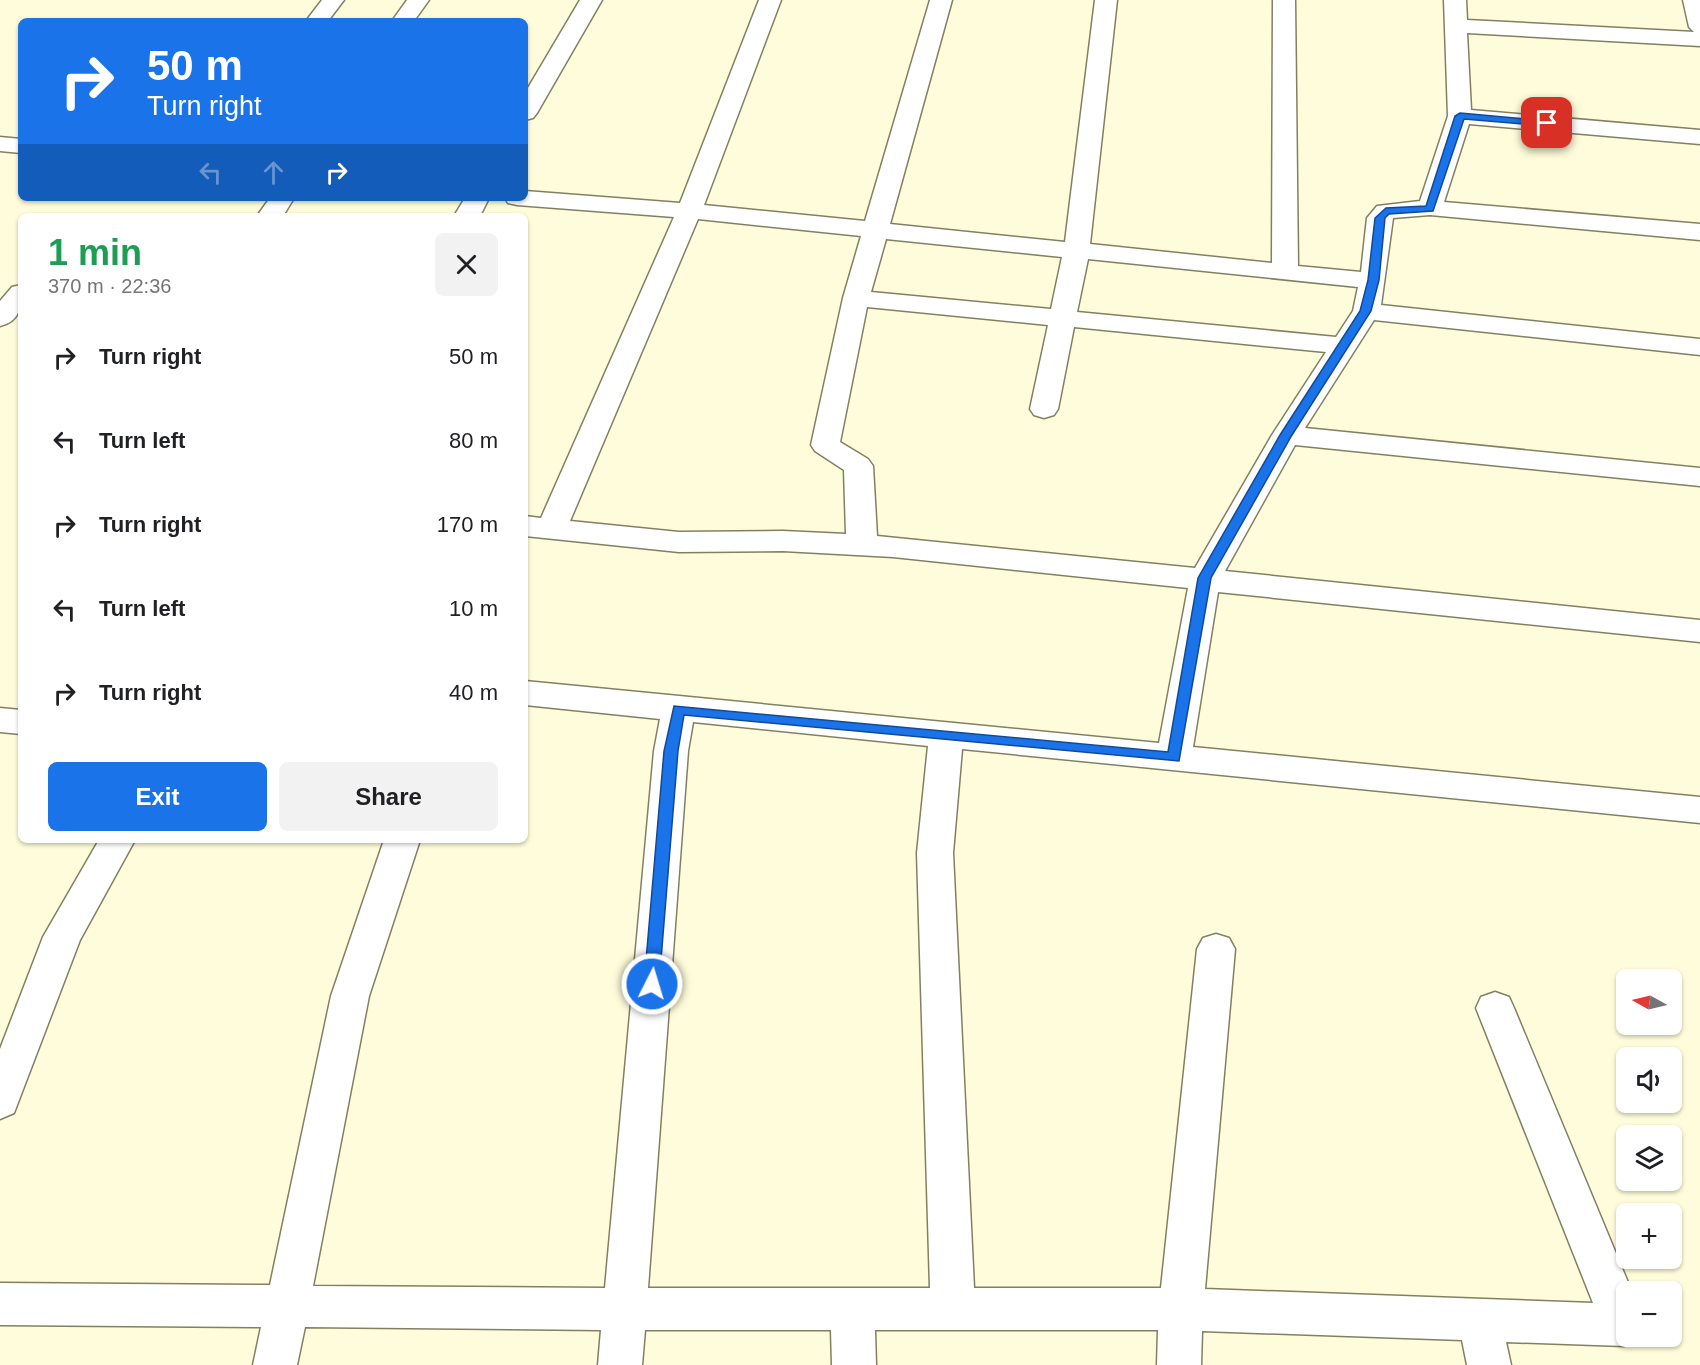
<!DOCTYPE html>
<html lang="en">
<head>
<meta charset="utf-8">
<style>
  body { margin:0; font-family:Arial,sans-serif; background:#f2f2f2; color:#202124; height:100vh; display:flex; flex-direction:column; font-size:22px; white-space:nowrap }
  * { box-sizing:border-box; margin:0 }
  p { font-size:20px; color:#757577 }
  .icon { flex:none; width:33px; height:33px; fill:none; stroke:currentColor; stroke-width:2; stroke-linecap:round; stroke-linejoin:round }
  .map { position:relative; flex:1; overflow:hidden }
  .details { position:absolute; left:18px; top:213px; width:510px; height:630px; display:flex; flex-direction:column; background:#fff; border-radius:9px; box-shadow:0 2px 4px #0004 }
  .details>* { flex:none }
  .banner { position:absolute; left:18px; top:18px; width:510px; height:183px; border-radius:9px; box-shadow:0 2px 4px #0004; background:#1a73e8; color:#fff; overflow:hidden }
  .needle { width:39px; rotate:278deg }
  .buttons { position:absolute; left:1616px; top:969px; display:grid; gap:12px }
  .buttons a { display:grid; place-items:center; width:66px; height:66px; border-radius:9px; background:#fff; box-shadow:0 2px 4px #0004; font-size:30px }
  .pin { position:absolute; display:grid; place-items:center; width:51px; height:51px; color:#fff; margin:-26px; border-radius:12px; box-shadow:0 3px 9px #0006 }
  .me { position:absolute; width:66px; margin:-33px; rotate:5deg; stroke-linejoin:round; filter:drop-shadow(0 0 4px #0008) }
  .turn { display:flex; align-items:center; gap:21px; height:126px; padding:0 30px; font-size:27px }
  .turn .icon { width:78px; height:78px; stroke-width:2.5 }
  .turn b { display:block; font-size:42px; line-height:51px }
  .lanes { display:flex; align-items:center; height:57px; padding:0 30px; background:#0003; justify-content:center; gap:30px; direction:ltr }
  .lanes .off { opacity:.35 }
  .round { display:grid; place-items:center; flex:none; width:63px; height:63px; border-radius:9px; background:#f2f2f2 }
  .overview { display:flex; align-items:center; justify-content:space-between; height:102px; padding:0 30px }
  h1 { font-size:36px; font-weight:600; line-height:45px; color:#1e9e55 }
  .cta { display:flex; gap:12px; margin-top:auto; padding:12px 30px }
  .cta a { flex:1; height:69px; border-radius:9px; background:#1a73e8; color:#fff; font-size:24px; font-weight:600; line-height:69px; text-align:center }
  .cta a+a { background:#f2f2f2; color:#202124 }
  ul { padding:0; list-style:none }
  li { display:flex; align-items:center; gap:18px; height:84px; padding:0 30px }
  li div { flex:1 }
  li b { display:block; font-size:22px }
  li em { font-style:normal }
  .map>svg:first-child { display:block }
  .lines { fill:none; stroke-linecap:round; stroke-linejoin:round }
  .street-casing { stroke:#828062; stroke-width:3 }
  .street { fill:#fff; fill-rule:evenodd }
  .route { fill:#1a73e8; stroke:#114b97; stroke-width:1.5 }
</style>
</head>
<body>
<div class="map">
<svg width="1700" height="1365" viewBox="0 0 1700 1365">
  <rect width="100%" height="100%" fill="#fffcdb"/>
  <g class="lines">
    <defs>
      <path id="street" d="M322,0H344L328,21H306Z
        M407,0H429L414,21H392Z
        M580,0H602L537,113L533,118L525,120V93Z
        M759,0H781L704,205L865,221L930,0H952L890,224L1065,242L1095,0H1117L1090,244L1272,263L1273,0H1295L1298,266L1361,272L1367,218L1377,206L1420,201L1448,116L1444,0H1466L1467,20L1694,32L1689,27L1683,0H1700V46L1467,33L1471,110L1700,130V144L1469,124L1444,202L1700,224V240L1430,215L1393,218L1381,305L1700,339V355L1374,320L1305,428L1700,468V486L1295,445L1225,571L1700,620V642L1218,592L1193,747L1700,797V823L962,749L953,853L974,1288H1161L1197,949L1203,938L1216,934L1229,938L1235,949L1205,1289L1593,1303L1476,1008L1481,997L1495,992L1509,997L1514,1008L1632,1292H1626V1336H1641L1640,1340L1624,1346L1506,1342L1511,1365H1467L1462,1340L1202,1331L1201,1365H1157L1158,1330H875L876,1365H832L831,1330H645L642,1365H598L601,1330L305,1327L297,1365H253L261,1327L0,1325V1283L270,1285L331,996L384,840H420L369,996L313,1286L605,1288L654,751L660,719L525,705V681L1159,743L1188,588L893,557L783,551L679,552L525,536V516L541,518L674,217L517,205L508,203L505,198H525V191L680,203ZM698,219L861,236L843,298L811,445L815,451L844,470L846,534L783,531L679,532L570,521ZM886,239L1062,257L1051,309L871,292ZM1088,259L1358,287L1353,311L1336,337L1077,312ZM867,307L1048,325L1030,409L1034,415L1044,418L1054,415L1058,409L1074,327L1326,352L1272,435L1195,568L877,536L873,466L868,459L840,442ZM693,722L928,746L917,853L930,1288H648L688,751Z
        M0,137L21,139V153L0,151Z
        M270,198H294L283,216H257Z
        M465,198H489L480,216H454Z
        M21,285C21,304 22,321 0,326V301L12,287Z
        M0,708L21,710V734L0,732Z
        M99,840H135L80,940L14,1113L0,1119V1049L43,937Z"/>
    </defs>
    <use href="#street" class="street-casing"/>
    <use href="#street" class="street"/>
  </g>
  <path class="route" d="M1460,113L1547,121L1552,123L1547,126L1464,119L1433,211L1389,214L1385,218L1379,280L1371,311L1292,435L1211,578L1179,761L684,715L678,751L659,984L657,988H646L644,984L664,751L674,706L1168,752L1198,578L1280,435L1360,311L1368,280L1375,218L1386,208L1426,206L1455,116Z"/>
</svg>
<div class="buttons">
<a><svg class="needle" viewBox="-14 -14 28 28"><path d="M0-13l5 13h-10z" fill="#e53935"/><path d="M0 13l5-13h-10z" fill="#757577"/></svg></a>
<a><svg class="icon" aria-label="sound" viewBox="0 0 24 24"><path d="M4 9h4l5-4v14l-5-4H4zM17 9q2 3 0 6"/></svg></a>
<a><svg class="icon" aria-label="layers" viewBox="0 0 24 24"><path d="M12 4l9 5-9 5-9-5zM3 14l9 5 9-5"/></svg></a>
<a>+</a>
<a>−</a>
</div>
<div class="pin" style="left:1547px;top:123px;background:#d93025"><svg class="icon" aria-label="arrive" viewBox="0 0 24 24"><path d="M6 21V4h12l-3 4 3 4H6"/></svg></div>
<svg class="me" style="left:652px;top:984px" viewBox="-20 -20 40 40"><circle r="17" fill="#1a73e8" stroke="#fff" stroke-width="3"/><path d="M0-11L8 9 0 5-8 9z" fill="#fff"/></svg>
<div class="banner">
<div class="turn"><svg class="icon" aria-label="right" viewBox="0 0 24 24"><path d="M7 20v-9h11M14 6l5 5-5 5"/></svg><div><b>50 m</b>Turn right</div></div>
<div class="lanes"><svg class="icon off" aria-label="left" viewBox="0 0 24 24"><path d="M17 20v-9H6M10 6l-5 5 5 5"/></svg><svg class="icon off" aria-label="ahead" viewBox="0 0 24 24"><path d="M12 20V5M6 11l6-6 6 6"/></svg><svg class="icon" aria-label="right" viewBox="0 0 24 24"><path d="M7 20v-9h11M14 6l5 5-5 5"/></svg></div>
</div>
<section class="details">
<div class="overview"><div><h1>1 min</h1><p>370 m · 22:36</p></div><a class="round"><svg class="icon" aria-label="close" viewBox="0 0 24 24"><path d="M6 6l12 12M18 6L6 18"/></svg></a></div>
<ul>
<li><svg class="icon" aria-label="right" viewBox="0 0 24 24"><path d="M7 20v-9h11M14 6l5 5-5 5"/></svg><div><b>Turn right</b></div><em>50 m</em></li>
<li><svg class="icon" aria-label="left" viewBox="0 0 24 24"><path d="M17 20v-9H6M10 6l-5 5 5 5"/></svg><div><b>Turn left</b></div><em>80 m</em></li>
<li><svg class="icon" aria-label="right" viewBox="0 0 24 24"><path d="M7 20v-9h11M14 6l5 5-5 5"/></svg><div><b>Turn right</b></div><em>170 m</em></li>
<li><svg class="icon" aria-label="left" viewBox="0 0 24 24"><path d="M17 20v-9H6M10 6l-5 5 5 5"/></svg><div><b>Turn left</b></div><em>10 m</em></li>
<li><svg class="icon" aria-label="right" viewBox="0 0 24 24"><path d="M7 20v-9h11M14 6l5 5-5 5"/></svg><div><b>Turn right</b></div><em>40 m</em></li>
</ul>
<div class="cta"><a>Exit</a><a>Share</a></div>
</section>
</div>
</body>
</html>
